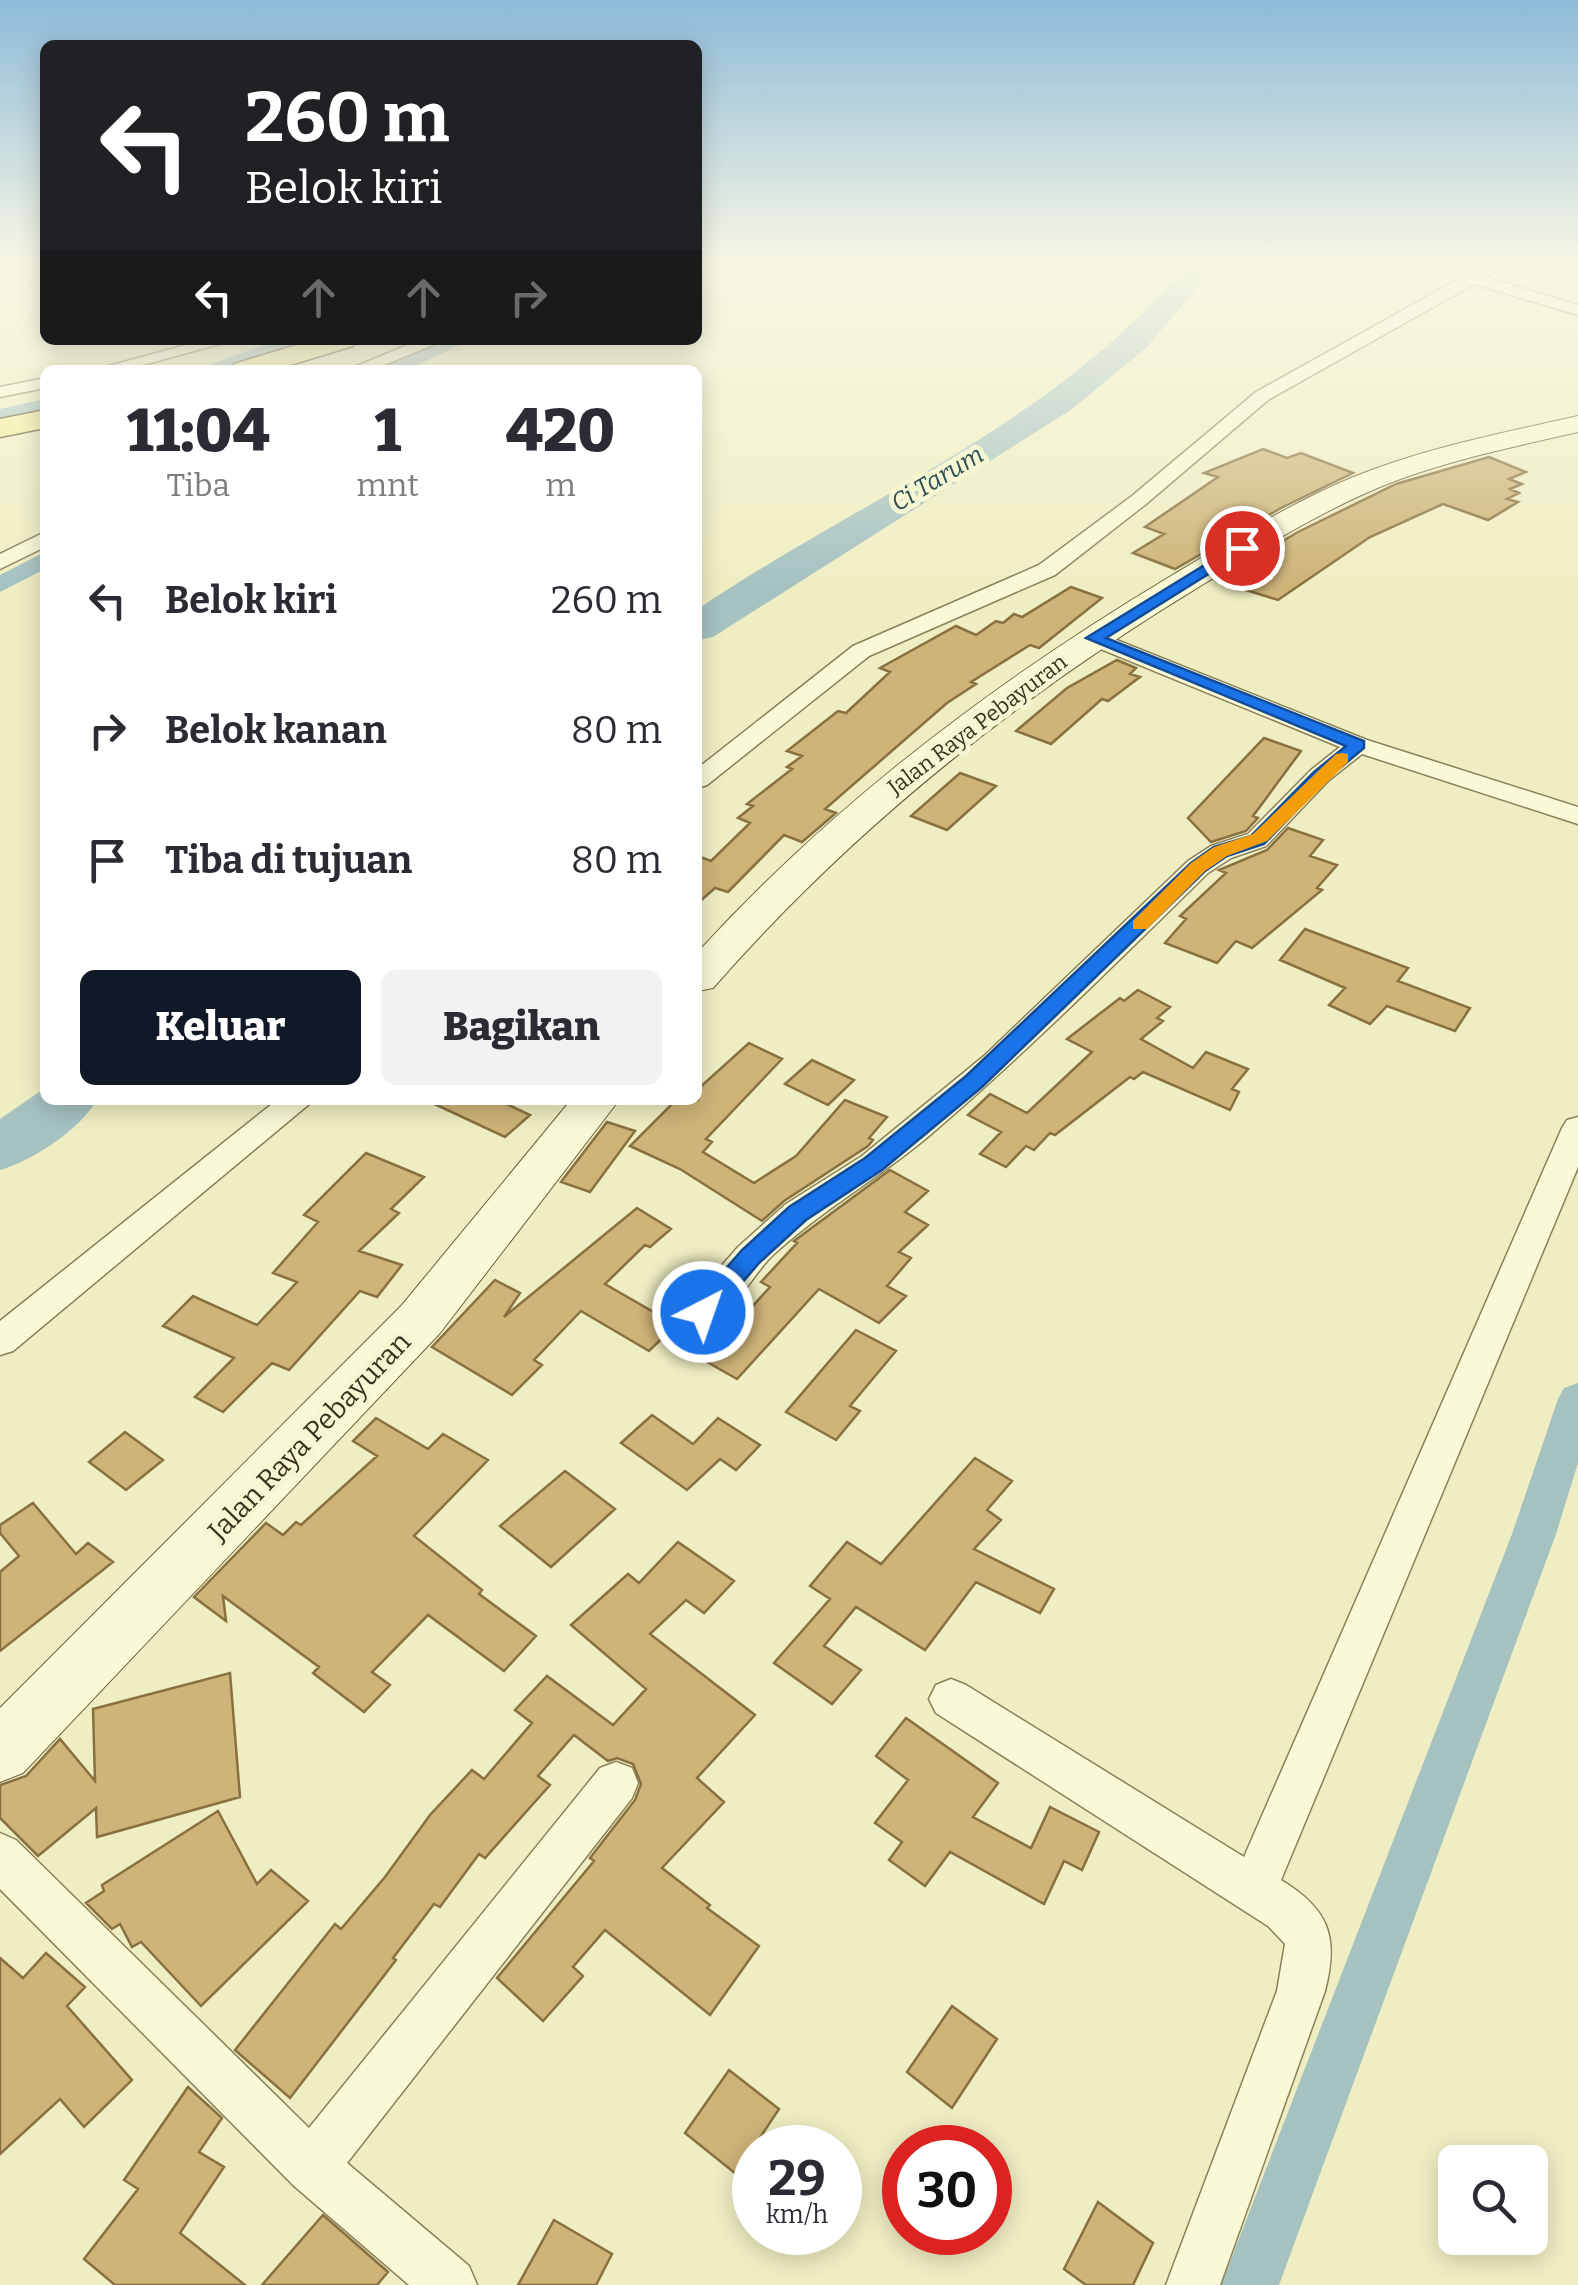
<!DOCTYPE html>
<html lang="id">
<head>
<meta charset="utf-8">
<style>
  body { margin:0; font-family:Bitter,serif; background:#f2f2f3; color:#2b2b33; height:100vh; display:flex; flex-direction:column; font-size:38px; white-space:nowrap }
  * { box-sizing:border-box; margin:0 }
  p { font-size:32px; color:#7c7c81 }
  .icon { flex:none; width:55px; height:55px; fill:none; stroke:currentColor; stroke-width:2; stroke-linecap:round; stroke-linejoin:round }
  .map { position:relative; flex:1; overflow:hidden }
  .drawer { position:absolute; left:40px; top:365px; width:662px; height:740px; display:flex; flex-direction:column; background:#fff; border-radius:15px; box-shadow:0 5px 25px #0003 }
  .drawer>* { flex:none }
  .hud { position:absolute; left:40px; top:40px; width:662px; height:305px; border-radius:15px; box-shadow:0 5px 25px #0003; background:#202124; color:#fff; overflow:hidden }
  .controls { position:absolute; left:1438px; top:2145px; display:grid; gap:20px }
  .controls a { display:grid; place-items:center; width:110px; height:110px; border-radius:15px; background:#fff; box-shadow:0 5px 25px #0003; font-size:50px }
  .speed { position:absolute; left:732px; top:2125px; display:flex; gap:20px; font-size:50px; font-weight:700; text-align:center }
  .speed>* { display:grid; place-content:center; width:130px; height:130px; border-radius:50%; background:#fff; box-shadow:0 5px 25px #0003; line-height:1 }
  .speed small { font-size:25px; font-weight:400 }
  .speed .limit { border:15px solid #d22; background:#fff; color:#111 }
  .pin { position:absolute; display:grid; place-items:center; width:85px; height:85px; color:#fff; margin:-42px; border:5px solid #fff; border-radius:50%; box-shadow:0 2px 10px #0007 }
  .me { position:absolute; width:110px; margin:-55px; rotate:41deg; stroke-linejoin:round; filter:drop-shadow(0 0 8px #0008) }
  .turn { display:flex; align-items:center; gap:35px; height:210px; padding:0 40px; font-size:45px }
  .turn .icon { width:130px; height:130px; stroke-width:2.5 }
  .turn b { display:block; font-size:70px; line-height:85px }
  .lanes { display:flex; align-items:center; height:95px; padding:0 40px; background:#0003; justify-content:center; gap:50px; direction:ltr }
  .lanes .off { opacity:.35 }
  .eta { display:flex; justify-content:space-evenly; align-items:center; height:170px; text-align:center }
  .eta b { font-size:60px; font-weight:800; line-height:70px }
  .action { display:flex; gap:20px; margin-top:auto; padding:20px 40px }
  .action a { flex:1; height:115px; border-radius:15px; background:#111827; color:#fff; font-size:40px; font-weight:800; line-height:115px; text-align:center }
  .action a+a { background:#f2f2f3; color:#2b2b33 }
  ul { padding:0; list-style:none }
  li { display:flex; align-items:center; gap:30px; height:130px; padding:0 40px }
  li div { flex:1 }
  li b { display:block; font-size:38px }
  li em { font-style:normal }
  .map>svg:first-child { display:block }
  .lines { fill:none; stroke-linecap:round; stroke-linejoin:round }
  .canal { fill:#a5c2c1; fill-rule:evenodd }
  .river { fill:#a5c2c1; fill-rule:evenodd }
  .building { fill:#ceb478; stroke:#89713f; stroke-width:2.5 }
  .street-casing { stroke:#8a8059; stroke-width:3 }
  .secondary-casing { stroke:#6b613d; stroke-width:2 }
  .primary-casing { stroke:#574d2e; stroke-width:3 }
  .street { fill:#f9f9d6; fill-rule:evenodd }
  .secondary { fill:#f9f9d6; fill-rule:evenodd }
  .primary { fill:#f3f09a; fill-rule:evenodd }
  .route { fill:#1a73e8; stroke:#114b97; stroke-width:2.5 }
  .slow { fill:#f59e0b }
  .labels { text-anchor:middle; stroke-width:10; stroke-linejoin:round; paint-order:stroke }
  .far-street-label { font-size:22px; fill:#39331e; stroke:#f6f6d3 }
  .far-water-label { font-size:25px; font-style:italic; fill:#2d5059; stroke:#f6f6d3 }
  .street-label { font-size:28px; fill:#39331e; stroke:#f6f6d3 }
</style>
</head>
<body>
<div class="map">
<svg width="1578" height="2285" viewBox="0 0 1578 2285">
  <rect width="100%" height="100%" fill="#efeec3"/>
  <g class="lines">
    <path class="canal" d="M277,340H304L224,370H195Z
      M446,340H471L406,370H379Z
      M45,399V411L0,421V409Z
      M45,552V569L0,592V575Z
      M1578,1383V1463L1556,1534L1279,2285H1221L1512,1534L1558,1399L1564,1388Z"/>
    <path class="river" d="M1186,265H1216L1147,347L1072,409L713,637L698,640V609C862,498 1058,422 1186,265Z
      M45,1088V1100H97C79,1130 34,1160 0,1170V1119Z"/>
  </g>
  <path class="building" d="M1263,449L1287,458L1301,453L1353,473L1281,508L1175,569L1133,553L1164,534L1145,527L1218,477L1204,473Z
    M1489,457L1526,472L1509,479L1522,484L1510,489L1519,493L1507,499L1518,502L1488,520L1443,504L1370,537L1278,600L1246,590L1276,568L1252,559L1298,532L1396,484Z
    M1071,587L1102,598L1039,648L1030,645L971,682L976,684L947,703L825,809L836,813L802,842L784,835L728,892L715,888L698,903V856L711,861L750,823L738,818L753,806L747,804L792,769L787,767L802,756L787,751L838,711L846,713L890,672L880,668L956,626L976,635L996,621L1003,623L1014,614L1022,617Z
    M1117,660L1136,668L1130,674L1140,677L1108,701L1102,699L1051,744L1016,731L1067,688Z
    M1264,738L1301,751L1253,816L1258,818L1246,831L1211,842L1188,818Z
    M960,773L996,786L947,830L911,816Z
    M1288,828L1323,840L1310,856L1337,865L1317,888L1322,890L1252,948L1236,941L1217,963L1165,943L1186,919L1180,916L1226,873L1219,870L1267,850Z
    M1305,929L1408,968L1398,981L1470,1008L1455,1031L1387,1006L1370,1024L1329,1005L1345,988L1280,960Z
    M1138,990L1170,1007L1157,1018L1163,1021L1141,1039L1193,1068L1206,1052L1248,1069L1232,1089L1239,1092L1230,1110L1143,1072L1134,1079L1130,1077L1055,1135L1050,1133L1034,1150L1026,1146L1006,1167L980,1154L1001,1132L968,1115L990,1094L1027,1113L1092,1052L1067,1039L1120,998L1124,1001Z
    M749,1043L782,1059L706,1139L712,1142L703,1152L754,1183L796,1156L845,1100L887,1117L869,1138L873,1140L868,1146L784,1201L762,1221L680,1169L630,1146L676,1100H698V1089Z
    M812,1060L854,1080L828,1105L785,1084Z
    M426,1100H498L530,1115L505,1137Z
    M607,1122L635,1131L590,1192L561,1182Z
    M366,1153L424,1177L391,1209L399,1213L359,1251L402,1265L377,1297L360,1291L289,1370L272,1363L223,1412L195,1397L234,1358L163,1326L193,1296L257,1325L297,1282L273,1273L318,1222L304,1215Z
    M890,1170L928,1191L905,1212L928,1225L899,1252L911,1258L887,1286L906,1296L879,1323L819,1289L737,1379L693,1354L719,1328L728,1333L770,1287L761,1282L797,1243L794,1241Z
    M637,1208L671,1229L650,1247L645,1245L605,1284L676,1325L649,1351L581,1311L534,1360L542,1365L512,1395L432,1347L495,1280L520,1293L504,1317Z
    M856,1330L896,1351L850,1406L860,1411L836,1440L786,1412Z
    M652,1415L693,1444L718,1418L760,1445L736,1470L720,1459L687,1490L621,1443Z
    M376,1418L428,1449L443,1434L488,1460L414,1536L482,1590L479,1594L536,1636L504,1671L428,1615L372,1672L390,1685L364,1712L313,1673L319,1667L223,1596L226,1621L194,1597L266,1523L283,1535L296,1522L301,1525L377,1456L353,1441Z
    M125,1432L163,1460L126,1490L89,1462Z
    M975,1458L1012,1481L987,1510L1001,1520L974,1549L1054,1589L1040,1613L976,1582L925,1650L856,1607L824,1646L861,1670L832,1704L774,1663L830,1599L810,1586L847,1542L881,1564Z
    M565,1471L615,1509L551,1567L500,1526Z
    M33,1503L76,1554L88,1543L113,1562L0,1651V1572L19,1556L0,1533V1525Z
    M678,1542L734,1581L704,1613L686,1600L650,1634L755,1715L697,1778L724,1802L662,1868L710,1905L707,1908L759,1946L710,2015L605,1930L573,1967L583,1976L543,2021L497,1978L594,1861L590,1858L635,1800L641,1784L633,1764L617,1758L608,1761L574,1735L538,1776L550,1785L485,1858L479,1854L440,1907L434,1904L393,1958L396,1960L290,2098L235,2050L335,1924L341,1929L385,1877L430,1815L472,1770L484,1779L532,1723L515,1710L547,1676L613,1725L646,1689L571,1625L628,1574L639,1583Z
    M230,1673L240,1797L97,1837L96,1808L38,1856L0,1818V1785L26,1776L60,1739L95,1781L93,1709Z
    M906,1718L998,1783L973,1817L1031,1848L1050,1807L1099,1832L1082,1870L1064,1861L1044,1904L950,1852L925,1886L889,1860L902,1842L875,1823L908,1780L876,1756Z
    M218,1811L257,1884L271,1870L308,1901L201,2006L141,1942L132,1947L120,1924L112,1929L86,1903L104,1891L102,1885Z
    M46,1953L85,1987L67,2006L132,2080L84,2127L60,2099L0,2154V1958L23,1978Z
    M952,2006L997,2039L952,2108L907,2072Z
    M729,2070L779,2109L736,2174L685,2133Z
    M188,2087L222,2118L199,2152L224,2167L180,2233L245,2285H115L84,2259L138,2189L124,2180Z
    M1098,2202L1153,2243L1133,2285H1086L1064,2269Z
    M323,2215L388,2272L377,2285H262Z
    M554,2220L612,2254L596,2285H518Z"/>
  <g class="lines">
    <defs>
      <path id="street" d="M1484,265H1504L1486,277L1578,305V315L1474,284L1268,400L1146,504L1055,575L869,656L707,785L698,788V768L853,646L1039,565L1132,496L1256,392Z
        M204,340H234L125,370H94Z
        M420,340H445L372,370H347Z
        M45,378V388L0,397V387Z
        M45,532V547L0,569V554Z
        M1094,631L1367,740L1578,807V824L1362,754L1329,780L1266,846L1231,858L1208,873C1117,962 1027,1052 930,1135C879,1178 822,1210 773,1255C750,1276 725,1333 690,1322L685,1312L690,1302L738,1247L786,1204L862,1156L984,1056L1188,861L1211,846L1248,834L1311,770L1340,747L1086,643L1083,638Z
        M277,1100H314L13,1351L0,1355V1321Z
        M1578,1117V1167L1281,1880C1329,1909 1339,1937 1325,1991L1220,2285H1166L1277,1991L1285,1944L1268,1926L936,1713L929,1699L936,1685L951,1679L966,1685L1244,1857L1562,1128L1567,1120Z
        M616,1762L632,1768L638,1783L632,1798L347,2163L469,2266L477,2285H409L293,2185L0,1889V1833L16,1840L309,2128L600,1768Z"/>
      <path id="secondary" d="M1578,416V432C1517,446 1454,459 1395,481C1327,507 1264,547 1202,585C1019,696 855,826 713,988L698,991V952C835,802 997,680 1171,576C1230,541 1289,504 1351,478C1424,448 1502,433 1578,416Z
        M571,1100H619L440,1333L23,1773L0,1782V1708L402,1305Z"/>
      <path id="primary" d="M313,340H357L353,346L274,370H230L234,364Z
        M45,410V428L0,437V419Z"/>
    </defs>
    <use href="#street" class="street-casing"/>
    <use href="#secondary" class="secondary-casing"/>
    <use href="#primary" class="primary-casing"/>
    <use href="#street" class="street"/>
    <use href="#secondary" class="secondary"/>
    <use href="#primary" class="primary"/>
  </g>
  <linearGradient id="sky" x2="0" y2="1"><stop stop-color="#8dbad8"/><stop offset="0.45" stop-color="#f8f7e4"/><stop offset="1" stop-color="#f8f7e4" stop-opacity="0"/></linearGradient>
  <rect width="1578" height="585" fill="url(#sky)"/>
  <path class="route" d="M1237,545L1250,548L1106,638L1364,741V748L1327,779L1264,844L1227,856L1205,871L982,1087L882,1170L806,1220L759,1263L712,1318H694L691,1312L694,1305L742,1250L789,1207L865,1158L966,1076L1191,863L1214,847L1251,836L1314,772L1346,746L1086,638Z"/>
  <path class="slow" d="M1342,753L1348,754V762L1267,841L1227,856L1205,871L1147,929H1133V921L1191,863L1214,847L1253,834L1336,754Z"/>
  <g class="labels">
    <g class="far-street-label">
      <text transform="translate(977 724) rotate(-37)" y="8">Jalan Raya Pebayuran</text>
    </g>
    <g class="far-water-label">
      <text transform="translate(937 478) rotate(-31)" y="9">Ci Tarum</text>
    </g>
    <g class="street-label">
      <text transform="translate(309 1436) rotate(-46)" y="10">Jalan Raya Pebayuran</text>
    </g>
  </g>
</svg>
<div class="controls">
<a><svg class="icon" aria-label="search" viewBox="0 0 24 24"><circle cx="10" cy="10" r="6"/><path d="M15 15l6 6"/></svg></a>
</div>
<div class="speed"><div>29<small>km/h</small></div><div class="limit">30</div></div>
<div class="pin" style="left:1242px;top:548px;background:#d93025"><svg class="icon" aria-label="arrive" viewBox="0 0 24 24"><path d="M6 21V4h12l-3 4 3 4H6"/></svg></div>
<svg class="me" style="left:703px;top:1312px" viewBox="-20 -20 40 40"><circle r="17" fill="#1a73e8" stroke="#fff" stroke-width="3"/><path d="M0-11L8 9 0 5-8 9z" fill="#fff"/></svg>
<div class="hud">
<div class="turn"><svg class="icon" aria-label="left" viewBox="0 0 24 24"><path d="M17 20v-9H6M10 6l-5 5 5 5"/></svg><div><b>260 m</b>Belok kiri</div></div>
<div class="lanes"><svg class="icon" aria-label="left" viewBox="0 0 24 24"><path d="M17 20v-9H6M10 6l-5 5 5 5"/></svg><svg class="icon off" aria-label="ahead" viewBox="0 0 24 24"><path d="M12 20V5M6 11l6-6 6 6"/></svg><svg class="icon off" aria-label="ahead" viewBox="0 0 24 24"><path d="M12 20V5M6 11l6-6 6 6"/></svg><svg class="icon off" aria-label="right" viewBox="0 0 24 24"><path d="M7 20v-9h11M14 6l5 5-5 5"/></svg></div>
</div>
<section class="drawer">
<div class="eta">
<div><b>11:04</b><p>Tiba</p></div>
<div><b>1</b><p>mnt</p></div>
<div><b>420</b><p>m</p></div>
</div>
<ul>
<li><svg class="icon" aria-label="left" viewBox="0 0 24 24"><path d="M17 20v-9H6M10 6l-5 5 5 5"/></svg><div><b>Belok kiri</b></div><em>260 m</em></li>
<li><svg class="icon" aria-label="right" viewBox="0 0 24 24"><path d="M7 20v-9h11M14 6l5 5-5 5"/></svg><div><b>Belok kanan</b></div><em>80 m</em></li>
<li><svg class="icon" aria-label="arrive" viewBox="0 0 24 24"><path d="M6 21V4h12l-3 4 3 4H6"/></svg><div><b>Tiba di tujuan</b></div><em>80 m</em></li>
</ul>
<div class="action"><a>Keluar</a><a>Bagikan</a></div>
</section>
</div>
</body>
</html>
